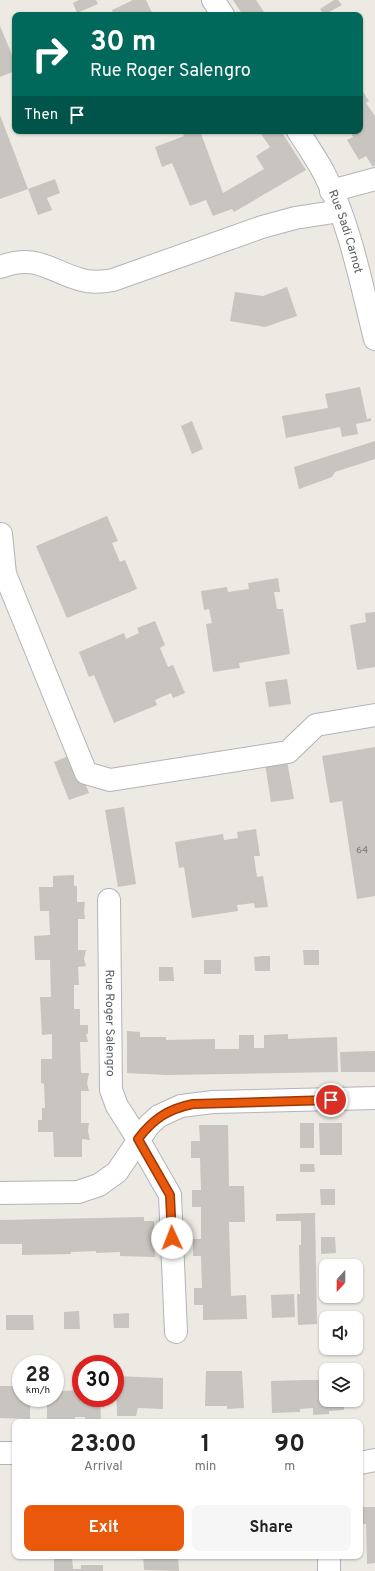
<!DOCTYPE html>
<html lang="en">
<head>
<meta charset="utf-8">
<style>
  body { margin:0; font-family:Overpass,sans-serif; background:#f6f6f6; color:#222; height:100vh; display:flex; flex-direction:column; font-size:15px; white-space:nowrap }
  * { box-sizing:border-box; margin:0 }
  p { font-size:13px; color:#767676 }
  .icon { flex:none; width:22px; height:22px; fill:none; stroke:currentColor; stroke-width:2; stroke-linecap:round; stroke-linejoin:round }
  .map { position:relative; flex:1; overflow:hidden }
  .drawer { position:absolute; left:12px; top:1419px; width:351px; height:140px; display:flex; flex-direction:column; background:#fff; border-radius:8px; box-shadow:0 1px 3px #0004 }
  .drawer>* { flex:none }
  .top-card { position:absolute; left:12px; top:12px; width:351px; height:122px; border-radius:8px; box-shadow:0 1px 3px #0004; background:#00695c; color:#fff; overflow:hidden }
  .needle { width:26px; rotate:201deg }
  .tools { position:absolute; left:319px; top:1259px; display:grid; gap:8px }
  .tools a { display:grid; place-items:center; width:44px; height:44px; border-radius:8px; background:#fff; box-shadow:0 1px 3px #0004; font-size:20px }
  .speed { position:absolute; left:12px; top:1355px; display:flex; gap:8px; font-size:20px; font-weight:700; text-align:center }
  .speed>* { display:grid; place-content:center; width:52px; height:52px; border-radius:50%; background:#fff; box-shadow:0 1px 3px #0004; line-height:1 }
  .speed small { font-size:10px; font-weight:400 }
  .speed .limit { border:6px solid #d22; background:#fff; color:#111 }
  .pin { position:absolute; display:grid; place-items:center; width:34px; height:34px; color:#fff; margin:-17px; border:2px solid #fff; border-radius:50%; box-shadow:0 1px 4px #0007 }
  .me { position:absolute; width:44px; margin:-22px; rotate:358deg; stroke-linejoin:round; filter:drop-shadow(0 0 3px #0008) }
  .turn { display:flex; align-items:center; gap:14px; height:84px; padding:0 12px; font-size:18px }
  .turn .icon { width:52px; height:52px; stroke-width:2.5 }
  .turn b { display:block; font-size:28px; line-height:34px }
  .then { display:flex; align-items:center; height:38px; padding:0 12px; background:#0003; gap:8px; font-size:15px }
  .eta { display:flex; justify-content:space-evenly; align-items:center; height:68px; text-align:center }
  .eta b { font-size:24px; font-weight:700; line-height:28px }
  .primary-button { display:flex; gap:8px; margin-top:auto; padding:8px 12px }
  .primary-button a { flex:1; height:46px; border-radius:8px; background:#ea580c; color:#fff; font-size:16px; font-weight:700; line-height:46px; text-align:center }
  .primary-button a+a { background:#f6f6f6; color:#222 }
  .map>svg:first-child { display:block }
  .building { fill:#c8c4bf }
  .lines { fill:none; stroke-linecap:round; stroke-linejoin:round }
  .minor-casing { stroke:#b2b4b9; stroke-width:24 }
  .minor { stroke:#fff; stroke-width:22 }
  .route-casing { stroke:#983908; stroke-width:10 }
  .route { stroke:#ea580c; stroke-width:7 }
  .labels { text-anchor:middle; stroke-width:3; stroke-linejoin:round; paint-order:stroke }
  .number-label { font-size:10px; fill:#767779 }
  .street-label { font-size:12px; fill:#5a5d62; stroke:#fff }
</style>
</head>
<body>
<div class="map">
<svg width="375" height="1571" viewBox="0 0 375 1571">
  <rect width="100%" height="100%" fill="#eceae2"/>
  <path class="building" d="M79,0H96L98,4L77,13L73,3Z
    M133,0H146L153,15H114L112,10Z
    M233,0H256L266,15H243Z
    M334,0H338L342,5L324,15L320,9Z
    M0,26L15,62V71L0,77Z
    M360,87L369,101L366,103L375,116V165L373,167L366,156L359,160L347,140L353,137L350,131H360Z
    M0,115L28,189L0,199Z
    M182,131H200L223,193L264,169L256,156L270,147L259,131H281L306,170L234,212L232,209L213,216L206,200L190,206L172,163L162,167L155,147L184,136Z
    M55,179L60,193L47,198L52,210L38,215L28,189Z
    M287,287L297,316L265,327L230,321L235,292L263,296Z
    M360,387L367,419L371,418V421L356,424L358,434L342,437L340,427L286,438L282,416L328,408L325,394Z
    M192,421L203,449L192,454L181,426Z
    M375,441V459L335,472L332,477L299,489L294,467Z
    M107,516L118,541L112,543L120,562L125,560L137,589L67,618L36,546Z
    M278,578L280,592H274L277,609H283L290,654L239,663L240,668L213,672L206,624L212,623L209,609L204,610L201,591L227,587L228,592L249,589L248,583Z
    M375,612V667L357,670L350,625L366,622L365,613Z
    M155,621L165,645L160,648L168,667L173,665L185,693L173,698L171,693L155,700L157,705L114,723L94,675L89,677L79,652L124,633L126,639L139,633L137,628Z
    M287,679L291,704L269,707L265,682Z
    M375,747V896L357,899L342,801L330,803L322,756Z
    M73,754L89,793L69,800L54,762Z
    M287,761L294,799L271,802L265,764Z
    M124,807L136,884L118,887L105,810Z
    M256,829L260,856H254L257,877L263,876L268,907L255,908L254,903L237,905L238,911L192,918L184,867L179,868L175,842L223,834L224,840L238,838L237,832Z
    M74,875V886H77V902H85L84,910L85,919H78V950H86L84,959L86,966L78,967L79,985H74V1009H80V1025H88V1034H86L88,1042H80L81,1073H89L87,1083L89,1091H81V1123H89L88,1131L90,1140L82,1139V1157H54L53,1132H38V1120H42V1108H45L44,1084L41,1083V1059H52V1034L42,1035L40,997H51L50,960H35L34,936L50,935L49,911H40L39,887H53V876Z
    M303,950H319V965H304Z
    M263,956H270V971H255L254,957Z
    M204,960H221V974H204Z
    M159,967H173L174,981H159Z
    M127,1031L140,1032V1037H166V1040L215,1039V1049H239V1035H254V1048H264V1035L288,1034V1039L337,1037L338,1072L166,1075L127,1073Z
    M375,1051V1072H341L340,1052Z
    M300,1123H314V1148H300Z
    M319,1123H342V1155H320Z
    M199,1125H228L229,1186H244L245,1222H229L231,1296L246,1295L247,1319L203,1320V1305H194V1288H202L201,1256H193V1239H201V1207H192V1190H201L200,1158H191V1141H200Z
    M300,1164H314L315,1172H300Z
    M320,1189H335V1205H321Z
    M315,1213L317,1324L298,1325L297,1294H300L299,1245H301V1221H276V1214Z
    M144,1217V1221H154L155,1257L120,1256V1252L96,1253V1251L71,1252V1254L22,1255V1244H0V1220Z
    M321,1237H335L336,1253L321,1254Z
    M322,1286H326V1296H336L337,1302H322Z
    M294,1294L295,1317L272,1318L271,1295Z
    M79,1311L80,1329H64V1312Z
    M129,1313V1328H114L113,1314Z
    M6,1315H33L34,1330H6Z
    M206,1371H242L244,1408L227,1409V1406H205Z
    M116,1376L163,1378V1409L138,1408L136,1416H117Z
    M307,1380H326V1400H344V1410L329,1411V1414L313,1415V1408L300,1409V1412L272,1413L271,1381Z
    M55,1383H61V1391L81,1390V1398H100L101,1422H85V1417H75V1420L47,1421V1398H55Z
    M0,1386H21V1398H30V1419L0,1418Z
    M362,1507H375V1563L367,1564L366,1524H362Z
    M54,1556H72L73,1569H81V1565H103V1571H54Z
    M143,1556H178L179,1571L144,1570Z"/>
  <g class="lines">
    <defs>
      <g id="minor">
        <path d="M213,0L223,15"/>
        <path id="s1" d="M298,131C307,145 316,158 324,173C350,224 361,283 375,339"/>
        <path d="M331,191L375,179"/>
        <path d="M0,267C37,253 49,271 82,280C92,283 102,282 113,280L262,227L295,218L340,211"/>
        <path d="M1,534L5,574L86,773L110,780L288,752L316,725L375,715"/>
        <path id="s2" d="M109,900L111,1090L117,1106L138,1139L170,1195L176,1332"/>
        <path d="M0,1193L78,1192L99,1185L117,1172L149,1125L159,1116L181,1106L213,1102L375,1098"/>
        <path d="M0,1453H15"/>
        <path d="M360,1463L375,1460"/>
        <path d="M329,1556V1571"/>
      </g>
    </defs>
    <use href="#minor" class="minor-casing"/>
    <use href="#minor" class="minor"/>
  </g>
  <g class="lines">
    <defs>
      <path id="route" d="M172,1238L170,1195L138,1139C153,1119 168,1109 193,1104L331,1100"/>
    </defs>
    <use href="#route" class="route-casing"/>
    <use href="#route" class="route"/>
  </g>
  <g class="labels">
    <g class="number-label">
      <text x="362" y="853">64</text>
    </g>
    <g class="street-label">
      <text dy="4" stroke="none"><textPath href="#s1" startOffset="112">Rue Sadi Carnot</textPath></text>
      <text dy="4" stroke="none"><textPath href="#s2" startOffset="123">Rue Roger Salengro</textPath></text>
    </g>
  </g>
</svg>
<div class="tools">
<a><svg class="needle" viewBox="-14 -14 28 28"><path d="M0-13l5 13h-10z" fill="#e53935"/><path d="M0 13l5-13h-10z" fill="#767676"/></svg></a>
<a><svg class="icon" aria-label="sound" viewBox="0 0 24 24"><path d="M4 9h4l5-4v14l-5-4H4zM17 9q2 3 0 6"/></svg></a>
<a><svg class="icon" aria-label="layers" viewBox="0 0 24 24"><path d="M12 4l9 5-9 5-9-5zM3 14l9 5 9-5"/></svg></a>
</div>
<div class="speed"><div>28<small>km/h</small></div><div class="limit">30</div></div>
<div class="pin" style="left:331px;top:1100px;background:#d93025"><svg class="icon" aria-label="arrive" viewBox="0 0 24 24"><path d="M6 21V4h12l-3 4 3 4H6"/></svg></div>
<svg class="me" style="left:172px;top:1238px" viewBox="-20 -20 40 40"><circle r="19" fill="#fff"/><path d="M0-13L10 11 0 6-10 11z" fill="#ea580c"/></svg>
<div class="top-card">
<div class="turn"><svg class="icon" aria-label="right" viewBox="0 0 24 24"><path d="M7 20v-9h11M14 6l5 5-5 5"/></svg><div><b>30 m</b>Rue Roger Salengro</div></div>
<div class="then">Then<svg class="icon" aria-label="arrive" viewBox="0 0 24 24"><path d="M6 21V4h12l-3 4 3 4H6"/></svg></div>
</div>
<section class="drawer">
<div class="eta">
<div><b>23:00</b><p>Arrival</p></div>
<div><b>1</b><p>min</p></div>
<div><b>90</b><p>m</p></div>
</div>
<div class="primary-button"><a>Exit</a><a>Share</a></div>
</section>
</div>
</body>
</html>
